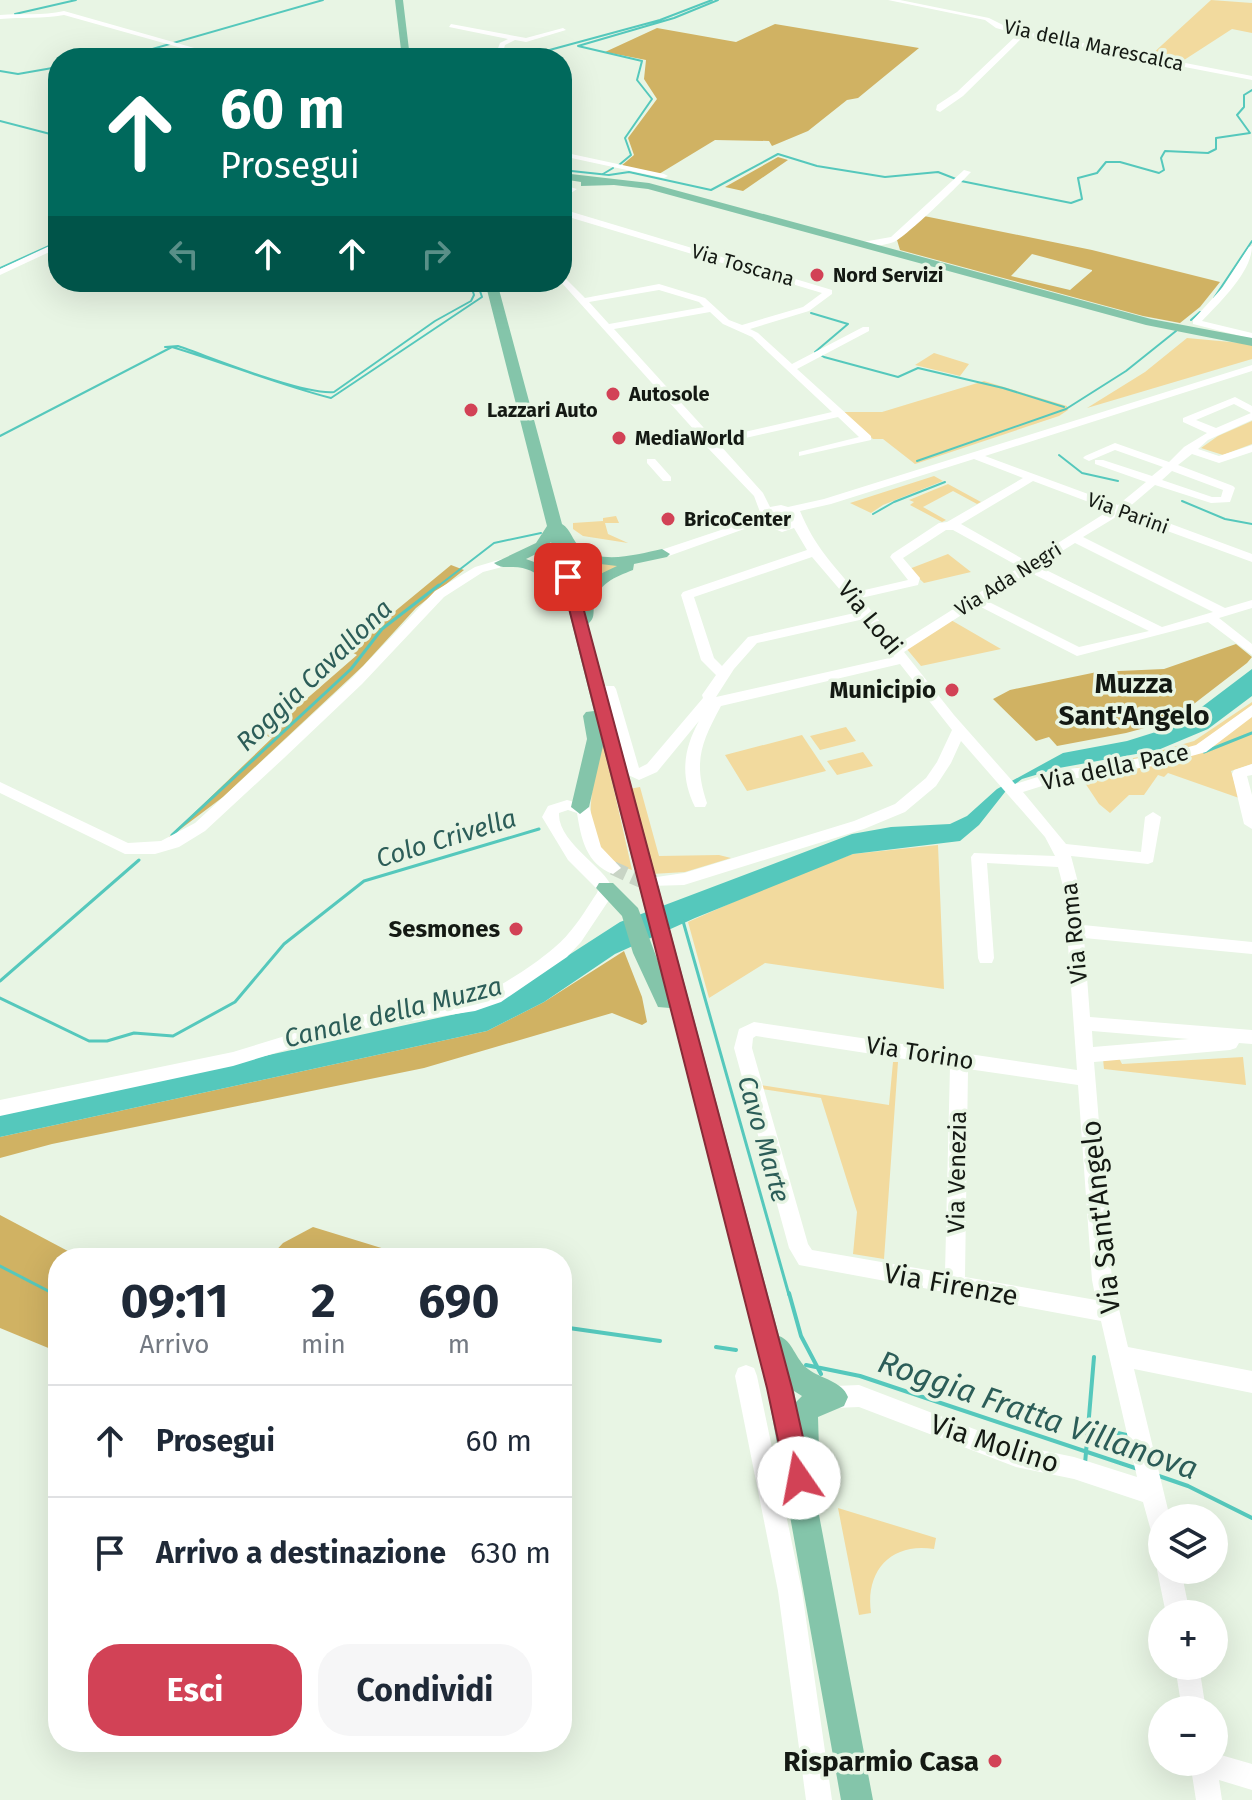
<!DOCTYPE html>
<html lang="it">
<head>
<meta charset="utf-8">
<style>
  body { margin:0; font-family:"Fira Sans",sans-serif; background:#f6f6f7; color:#1f2937; height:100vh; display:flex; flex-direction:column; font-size:30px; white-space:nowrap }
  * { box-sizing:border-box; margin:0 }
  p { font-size:26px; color:#747a83 }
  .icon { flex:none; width:44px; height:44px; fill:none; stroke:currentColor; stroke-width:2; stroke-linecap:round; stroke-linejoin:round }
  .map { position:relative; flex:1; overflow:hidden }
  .panel { position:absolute; left:48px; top:1248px; width:524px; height:504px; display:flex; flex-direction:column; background:#fff; border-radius:32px; box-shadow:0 8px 32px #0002 }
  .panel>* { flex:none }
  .top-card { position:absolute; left:48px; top:48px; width:524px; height:244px; border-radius:32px; box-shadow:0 8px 32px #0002; background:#00695c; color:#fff; overflow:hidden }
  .buttons { position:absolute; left:1148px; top:1504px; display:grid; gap:16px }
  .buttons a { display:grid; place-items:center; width:80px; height:80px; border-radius:50%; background:#fff; box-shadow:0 8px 32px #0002; font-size:40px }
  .pin { position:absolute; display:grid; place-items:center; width:68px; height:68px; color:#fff; margin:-34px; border-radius:16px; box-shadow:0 4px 12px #0006 }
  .me { position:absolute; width:88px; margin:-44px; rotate:348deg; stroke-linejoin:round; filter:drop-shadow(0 0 6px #0008) }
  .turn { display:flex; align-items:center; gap:28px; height:168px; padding:0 40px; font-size:36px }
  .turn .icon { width:104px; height:104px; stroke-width:2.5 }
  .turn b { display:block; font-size:56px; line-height:68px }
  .lanes { display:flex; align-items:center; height:76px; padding:0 40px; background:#0003; justify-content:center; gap:40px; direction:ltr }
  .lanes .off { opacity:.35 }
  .eta { display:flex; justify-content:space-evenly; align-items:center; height:136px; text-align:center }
  .eta b { font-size:48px; font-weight:700; line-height:56px }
  .action { display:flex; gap:16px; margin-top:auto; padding:16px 40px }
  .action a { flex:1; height:92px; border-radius:32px; background:#d24256; color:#fff; font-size:32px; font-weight:700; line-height:92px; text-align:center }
  .action a+a { background:#f6f6f7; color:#1f2937 }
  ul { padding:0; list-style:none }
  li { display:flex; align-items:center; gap:24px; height:112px; padding:0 40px; border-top:2px solid #e0e1e3 }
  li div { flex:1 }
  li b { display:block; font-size:30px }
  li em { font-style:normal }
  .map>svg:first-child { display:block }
  .green { fill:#f2da9e }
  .forest { fill:#d0b263; fill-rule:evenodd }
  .water { fill:#55c8bc }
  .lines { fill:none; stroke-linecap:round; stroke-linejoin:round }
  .stream-far2 { stroke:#55c8bc; stroke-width:2 }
  .stream-far1 { stroke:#55c8bc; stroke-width:3 }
  .stream { stroke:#55c8bc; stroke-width:4 }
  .minor-tunnel { stroke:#c8d4c5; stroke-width:14; stroke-dasharray:14 7; stroke-linecap:butt }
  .minor { fill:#fff; fill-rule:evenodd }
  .major { fill:#84c5aa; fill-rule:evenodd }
  .route { fill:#d24256; stroke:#882b38; stroke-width:2 }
  .poi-dot { fill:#d24256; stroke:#e8f5e4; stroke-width:3 }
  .labels { text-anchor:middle; stroke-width:7; stroke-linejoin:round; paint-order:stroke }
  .far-street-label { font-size:20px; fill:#141913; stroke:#e8f5e4 }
  .far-poi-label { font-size:20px; font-weight:bold; fill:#141913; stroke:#e8f5e4; text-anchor:start }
  .street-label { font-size:24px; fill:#141913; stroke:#e8f5e4 }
  .poi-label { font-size:24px; font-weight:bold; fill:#141913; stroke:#e8f5e4; text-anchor:end }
  .water-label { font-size:26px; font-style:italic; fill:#2c5d58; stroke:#e8f5e4 }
  .quarter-label { font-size:28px; font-weight:bold; fill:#141913; stroke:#e8f5e4 }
  .near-street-label { font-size:28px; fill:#141913; stroke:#e8f5e4 }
  .near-poi-label { font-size:28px; font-weight:bold; fill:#141913; stroke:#e8f5e4; text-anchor:end }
  .near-water-label { font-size:32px; font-style:italic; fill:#2c5d58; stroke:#e8f5e4 }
</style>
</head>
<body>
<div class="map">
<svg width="1252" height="1800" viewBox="0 0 1252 1800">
  <rect width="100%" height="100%" fill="#e8f5e4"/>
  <path class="green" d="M1211,0L1252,3V33L1232,29L1181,62L1150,56Z
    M1187,338L1252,344V359L1087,408L1145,372Z
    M934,353L969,364L960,376L915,365Z
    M984,381L1067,406L1068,410L1059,416L915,464L883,439H873L844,412H882Z
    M1252,421V444L1223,455L1201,448L1218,436Z
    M934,476L943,481L883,505L871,513L850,503Z
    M948,484L981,502L977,504L953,491L923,507L946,520L942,522L910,505L914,502L909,500Z
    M616,516L619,523H605L608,534L628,543L583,536L573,529V523L603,521V518Z
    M568,549L590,562L620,565L594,580L581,598Z
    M948,554L971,572L924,583L909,569Z
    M951,620L1001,649L921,666L906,648Z
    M1252,702V764L1231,771L1239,798L1168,773L1164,777L1158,775L1144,795H1129L1110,813L1099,804L1075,768L1139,757L1194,741Z
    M846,727L856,741L820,750L810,736Z
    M802,735L826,771L747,791L725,755Z
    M603,741L632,870C572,849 592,789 603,741Z
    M863,752L873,766L837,775L827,761Z
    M640,787L659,856L719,855L731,858L685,872L652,874L629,789Z
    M938,845L944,989L765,963L709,998L688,922L790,877L853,854Z
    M1243,1057L1246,1085L1104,1069L1103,1059L1119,1058L1122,1064Z
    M893,1062H898L884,1259L853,1254L857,1212L821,1098L762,1089L761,1085L889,1105Z
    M838,1508L936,1538L934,1549C891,1542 865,1571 871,1613L859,1615Z"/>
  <path class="forest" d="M775,24L919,48L858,98L847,100L808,131L772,146L769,141L715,140L659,174L621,166L634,155L628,138L657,99L644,79L646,60L605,52L657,28L736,42Z
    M778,157L788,160L743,191L725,187Z
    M924,216L1092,250L1220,282L1200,307L1180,323L1143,316L900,250L897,240ZM1032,254L1092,270V271L1070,290L1011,276Z
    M451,565L464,570L416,608L363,666L223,797L166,840L272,738L265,735L357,655L348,650Z
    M1236,644L1252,657L1247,663L1186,710L1163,723L1126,733L1057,746L1049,737L1036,741L993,699L1010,690L1097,672L1164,669Z
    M624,951L642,997L647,1022L642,1025L612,1013L424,1068L52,1144L0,1158V1137L487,1031L544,1002Z
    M0,1215L81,1258H58V1352L0,1328Z
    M313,1227L414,1258H269L283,1243Z"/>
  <path class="water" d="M1252,669V696L1208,729L1158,750L1059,768L1022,779L1005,792L979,825L960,841L853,854L695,918L615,954L544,1002L487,1031L0,1137V1114L465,1012L499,1000L620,922L852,834L891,827L950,824L967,816L997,789L1063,753L1127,741L1178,725Z"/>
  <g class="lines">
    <path class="stream-far2" d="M15,14L76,0
      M121,58L323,0
      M520,58L660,20L712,0
      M0,71L18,74L58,67
      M0,121L58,136
      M619,165L631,155L625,138L652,99L637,80L642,61L578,46L674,18L718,0
      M562,170L609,175L629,172L711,190L778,154L817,166L885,177L938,172L961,181L1071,203L1082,199L1078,178L1097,173L1106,162H1120L1159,173L1164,170L1161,158L1165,151L1208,153L1216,149V138L1250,133L1237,115L1244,107V95L1252,90
      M603,174L613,168
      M0,268L58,242
      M1214,298L1252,241
      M811,313L848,324L815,352L824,357L898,377L918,368L1003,388L1064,407
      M1191,320L1200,312
      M165,347L178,346C213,358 302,395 334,392L435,321L471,301L474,295L470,282
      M0,436L172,347C225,363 277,384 331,398L482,297L477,282
      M1059,455L1082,473L1118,481
      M917,461L1066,409L1126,371L1176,331
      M1182,501L1225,519L1252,524
      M873,514L894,502L945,482
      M437,587L494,543L541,533"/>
    <path class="stream-far1" d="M1204,752L1252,733
      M1048,784L1068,779
      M172,835L351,669L382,629L439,585
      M683,921L789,1295
      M0,981L139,860
      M0,998L89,1041H107L134,1033L173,1036L235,1002L284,944L364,881L539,829
      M0,1266L56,1295"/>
    <path class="stream" d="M53,1293L58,1296
      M789,1293L801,1336L821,1374
      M562,1327L660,1341
      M716,1347L736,1350
      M806,1365L860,1376L1138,1469
      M1096,1428L1131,1436
      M1096,1441L1134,1455
      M1085,1464L1094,1357
      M1156,1475L1188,1486L1252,1518"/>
    <path class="minor-tunnel" d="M613,868L639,880L656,882"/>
    <path class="minor" d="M888,0H900L989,18L1011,29L1252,76V80L1024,36L963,96L940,112L936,110L937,105L957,92L1018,34L996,28L985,20Z
      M64,11L226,57L227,58H217L64,15C42,19 22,17 0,19V15C22,13 42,16 64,11Z
      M451,24L526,38L563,28L566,30L526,42L515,40L505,45L503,52L496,58H489L497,51L500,43L508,39L449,27Z
      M562,152L664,174L668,176L664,178L562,156Z
      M964,170L971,172C959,185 907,236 894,242C883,246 867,248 857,243L891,237Z
      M570,187L577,189L562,199V193Z
      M562,209L832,290V294L809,311L750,329L758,333L792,364L863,327H869V331L797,369L871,436V440L799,456V452L859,437L838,417L719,444L763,493L770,507L781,505L788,507L824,499L1252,365V371L985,456L1118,505L1146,482L1095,464V460H1103L1152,476L1163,467L1115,450L1089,461L1083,458L1085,456L1115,443L1169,462L1184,447L1207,433L1183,422V418L1235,397L1252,406V420L1208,440L1198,449L1219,456L1252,445V452L1219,463L1192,454L1178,465L1233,486L1235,488L1230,502L1211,503L1155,485L1128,508L1252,554V562L1121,514L1083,537L1225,608L1252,600V608L1219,618L1252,644V655L1208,622L1077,656L977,605L904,652L954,715L1015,784L1057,771L1159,755L1196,745L1252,705V717L1206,752L1159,765L1058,781L1023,792L1066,844L1141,852L1145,817L1153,812L1161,817L1153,862L1148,864L1071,856L1080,890L1083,925L1252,942V954L1084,938L1090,1017L1252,1030V1044L1239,1043L1236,1048L1230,1050L1094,1062L1112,1280L1128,1347L1252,1371V1393L1134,1369L1170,1518H1162V1546L1154,1542L1143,1502L1074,1479L1016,1467L859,1407L835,1408L827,1405L824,1397L827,1389L835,1386L859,1385L1016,1445L1074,1457L1137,1477L1101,1321L799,1265L789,1248L734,1048L739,1029L754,1022L1077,1070L1064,890L1058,867L987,863L994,958L992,963H980L978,958L971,857L974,853L1055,856L1045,837L961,741L951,763L936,786L905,812L864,829L684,885L650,886L648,882L650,878L684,873L854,821L895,804L926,778L937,762L952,730L900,664L721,706C701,743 693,762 707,803L705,807H695C680,777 683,750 699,721L657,772L639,780L626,774L602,689L604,686H614L616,689L639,768L647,764L703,698L702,695L716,675L701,660L681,595L683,592L807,550L794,528L782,532L761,523L666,557H658V551L739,524L760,512L754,496L705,445V442L561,282L562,275L585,298L659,284L705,298L729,320L742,325L803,307L822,293L562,215ZM659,290L699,302L704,307L609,324L589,302ZM710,312L723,324L752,337L832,412L714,439L614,329ZM1234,404L1251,413L1216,428L1196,420ZM974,459L1023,478L947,522L939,523L892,554L890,557L908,580L856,592C831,562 815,547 800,511L831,504ZM1172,471L1223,490L1221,497H1212L1162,480ZM1033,481L1110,510L1028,562L961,524ZM780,512L790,516L791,521L782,524L770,520V514ZM946,530H953L1020,567L898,644L861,598L918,585L920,578L903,558ZM1075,543L1213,612L1162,627L1038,566ZM812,557L859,612L748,637L722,666L714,658L694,597ZM1029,572L1149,631L1079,647L985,600ZM864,619L894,657L716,697L734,669L757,643ZM1092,1031L1189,1039L1093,1047ZM756,1036L950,1066L945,1273L812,1250L808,1244L752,1048L753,1038ZM968,1069L1078,1085L1092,1280L1096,1300L965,1277Z
      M58,242V248L0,275V269Z
      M1252,246C1252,272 1219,303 1202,321L1252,333V339L1193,324V320L1223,287L1249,247Z
      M647,459H655L671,477V481H663L647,463Z
      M502,559L508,563L506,566L483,572L444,597L362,684L284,758L205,831L179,847L155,854H125L0,793V782L128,843L161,841L195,823L352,678L435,591L475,567Z
      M1252,764V775L1247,776L1252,795V829L1244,824L1232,774L1234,770Z
      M567,800L589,806L601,847L621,868L613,874C586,864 581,838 577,813L568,810L559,813C557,845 615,872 613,894L581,942L567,957L501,1002L475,1011L347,1031L233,1066L0,1116V1100L233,1052L347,1017L475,997C500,988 551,955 568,934C579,922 588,906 597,893L598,890L568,860L542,817L548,806Z
      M746,1365L754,1368L757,1376L802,1591L832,1800H806L778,1591L735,1376L738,1368Z
      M1162,1561V1570H1181L1190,1614H1166L1157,1570Z
      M1175,1666H1199L1206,1710H1182Z
      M1214,1753L1252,1764V1790L1219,1780L1222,1800H1196L1190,1762H1214Z"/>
    <path class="major" d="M395,0H403L410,58H402Z
      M562,173L649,183L1151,319L1252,338V346L1146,325L648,189L614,185L581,186V182L562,179Z
      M485,282H497L562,524C571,529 572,541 581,548C602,565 638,554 662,549L670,554L667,557L634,564L633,570C615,577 597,584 594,605C593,614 595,618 588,624L779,1336C793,1341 795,1359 808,1369C821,1379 842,1381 848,1397L844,1406L818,1417L819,1450L815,1460L809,1462L873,1800H841L767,1388L670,1008L658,1007L633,953L622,916L596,888L599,883H613L638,908L659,964L603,746L589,807L580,814L571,807L587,739L583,716L586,712L594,711L568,608L559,607C547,585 541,568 513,567C504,567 501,568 494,563L536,543L547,526ZM551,542L561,580L548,567L526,559L546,549ZM570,554L584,562L617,566L596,576L581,596ZM794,1391L802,1396L796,1402Z"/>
  </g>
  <path class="route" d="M568,572L575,577L792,1388L812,1478L808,1487L799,1491L790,1487L786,1478L767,1388L561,577Z"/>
  <g class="poi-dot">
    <circle cx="817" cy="275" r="8"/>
    <circle cx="613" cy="394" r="8"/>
    <circle cx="471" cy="410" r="8"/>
    <circle cx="619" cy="438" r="8"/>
    <circle cx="668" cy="519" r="8"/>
    <circle cx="952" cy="690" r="8"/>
    <circle cx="516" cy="929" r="8"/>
    <circle cx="995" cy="1761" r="8"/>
  </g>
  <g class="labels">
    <g class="far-street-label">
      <text transform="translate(1094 45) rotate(12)" y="7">Via della Marescalca</text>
      <text transform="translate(743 265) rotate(16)" y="7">Via Toscana</text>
      <text transform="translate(1128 513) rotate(20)" y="7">Via Parini</text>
      <text transform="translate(1008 579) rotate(-32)" y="7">Via Ada Negri</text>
    </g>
    <g class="far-poi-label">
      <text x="833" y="282">Nord Servizi</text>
      <text x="629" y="401">Autosole</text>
      <text x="487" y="417">Lazzari Auto</text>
      <text x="635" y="445">MediaWorld</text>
      <text x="684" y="526">BricoCenter</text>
    </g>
    <g class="street-label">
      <text transform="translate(870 618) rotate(51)" y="8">Via Lodi</text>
      <text transform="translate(1115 767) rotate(-12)" y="8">Via della Pace</text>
      <text transform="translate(1074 933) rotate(-96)" y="8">Via Roma</text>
      <text transform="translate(920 1053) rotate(9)" y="8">Via Torino</text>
      <text transform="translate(957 1172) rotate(-89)" y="8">Via Venezia</text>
    </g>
    <g class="poi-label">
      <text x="936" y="698">Municipio</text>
      <text x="500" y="937">Sesmones</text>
    </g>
    <g class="water-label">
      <text transform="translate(314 675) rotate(-44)" y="9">Roggia Cavallona</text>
      <text transform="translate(446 838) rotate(-17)" y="9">Colo Crivella</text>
      <text transform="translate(393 1012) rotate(-14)" y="9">Canale della Muzza</text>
      <text transform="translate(764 1139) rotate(74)" y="9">Cavo Marte</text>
    </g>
    <g class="quarter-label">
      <text x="1134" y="693">Muzza<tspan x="1134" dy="32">Sant'Angelo</tspan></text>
    </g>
    <g class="near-street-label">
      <text transform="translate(1100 1217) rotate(-96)" y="10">Via Sant'Angelo</text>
      <text transform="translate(951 1284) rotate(10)" y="10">Via Firenze</text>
      <text transform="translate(995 1443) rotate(18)" y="10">Via Molino</text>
    </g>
    <g class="near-poi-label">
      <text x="979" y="1771">Risparmio Casa</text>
    </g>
    <g class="near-water-label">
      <text transform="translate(1038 1415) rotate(19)" y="11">Roggia Fratta Villanova</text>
    </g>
  </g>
</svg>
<div class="buttons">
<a><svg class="icon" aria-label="layers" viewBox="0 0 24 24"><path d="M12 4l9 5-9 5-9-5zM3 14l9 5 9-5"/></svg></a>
<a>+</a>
<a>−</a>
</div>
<div class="pin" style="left:568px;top:577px;background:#d93025"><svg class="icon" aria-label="arrive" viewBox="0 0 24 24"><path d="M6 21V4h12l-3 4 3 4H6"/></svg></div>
<svg class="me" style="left:799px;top:1478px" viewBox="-20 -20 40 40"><circle r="19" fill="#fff"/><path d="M0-13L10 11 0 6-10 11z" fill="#d24256"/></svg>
<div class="top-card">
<div class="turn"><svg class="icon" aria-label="ahead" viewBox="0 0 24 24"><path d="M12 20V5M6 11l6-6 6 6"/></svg><div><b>60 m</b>Prosegui</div></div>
<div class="lanes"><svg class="icon off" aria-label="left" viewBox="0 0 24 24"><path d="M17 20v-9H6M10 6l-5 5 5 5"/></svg><svg class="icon" aria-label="ahead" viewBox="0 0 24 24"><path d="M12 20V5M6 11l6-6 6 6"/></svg><svg class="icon" aria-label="ahead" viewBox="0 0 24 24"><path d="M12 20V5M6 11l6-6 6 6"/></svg><svg class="icon off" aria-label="right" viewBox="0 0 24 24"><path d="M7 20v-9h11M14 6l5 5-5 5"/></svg></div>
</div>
<section class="panel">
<div class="eta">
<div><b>09:11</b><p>Arrivo</p></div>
<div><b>2</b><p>min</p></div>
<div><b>690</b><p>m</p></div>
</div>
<ul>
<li><svg class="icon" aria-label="ahead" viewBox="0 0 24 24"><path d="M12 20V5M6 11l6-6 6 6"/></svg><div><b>Prosegui</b></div><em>60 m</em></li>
<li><svg class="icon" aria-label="arrive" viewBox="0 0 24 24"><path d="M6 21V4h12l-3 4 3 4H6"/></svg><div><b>Arrivo a destinazione</b></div><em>630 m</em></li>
</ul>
<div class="action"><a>Esci</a><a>Condividi</a></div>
</section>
</div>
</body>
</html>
